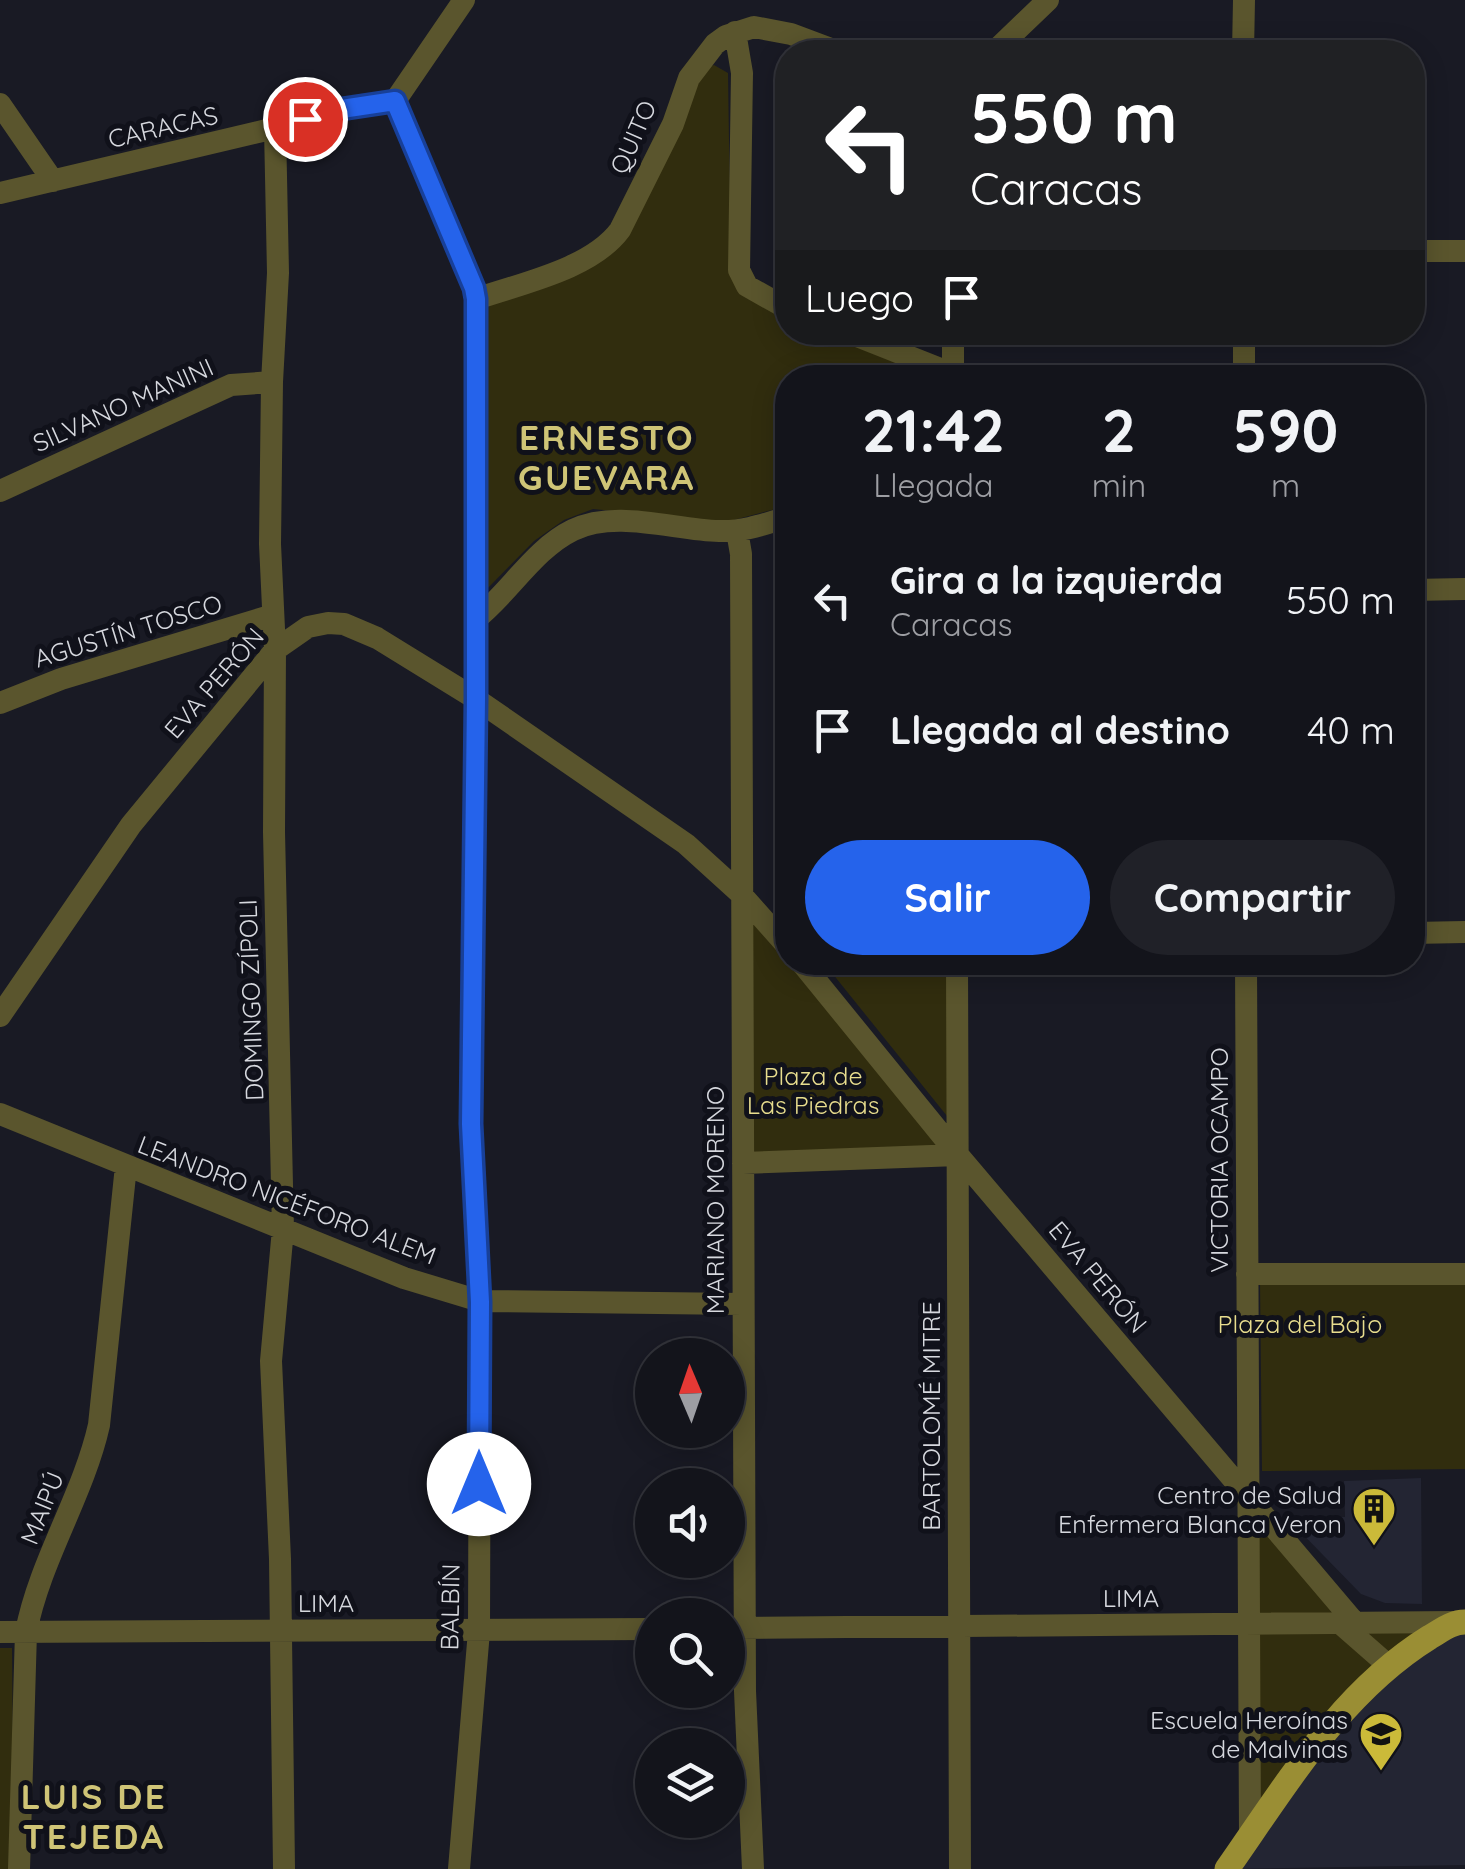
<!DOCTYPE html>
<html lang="es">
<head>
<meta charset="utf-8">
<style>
  body { margin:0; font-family:Quicksand,sans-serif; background:#202128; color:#f1f3f6; height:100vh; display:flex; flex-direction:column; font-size:38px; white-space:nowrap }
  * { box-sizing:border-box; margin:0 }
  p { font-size:32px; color:#9d9ea3 }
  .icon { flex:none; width:55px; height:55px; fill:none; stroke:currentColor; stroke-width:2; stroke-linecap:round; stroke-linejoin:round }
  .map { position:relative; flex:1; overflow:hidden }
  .sheet { position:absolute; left:775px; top:365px; width:650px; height:610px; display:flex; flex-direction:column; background:#13141b; border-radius:40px; box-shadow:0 5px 25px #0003,0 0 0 2px #32333a }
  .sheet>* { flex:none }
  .guide { position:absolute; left:775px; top:40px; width:650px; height:305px; border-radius:40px; box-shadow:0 5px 25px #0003,0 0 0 2px #32333a; background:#202124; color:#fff; overflow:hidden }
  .needle { width:65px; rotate:358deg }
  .fabs { position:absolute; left:635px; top:1338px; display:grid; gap:20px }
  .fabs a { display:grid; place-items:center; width:110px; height:110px; border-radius:50%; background:#13141b; box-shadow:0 5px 25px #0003,0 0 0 2px #32333a; font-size:50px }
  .pin { position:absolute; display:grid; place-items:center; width:85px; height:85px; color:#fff; margin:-42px; border:5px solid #fff; border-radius:50%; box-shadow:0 2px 10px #0007 }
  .me { position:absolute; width:110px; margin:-55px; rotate:0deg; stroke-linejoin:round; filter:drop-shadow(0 0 8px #0008) }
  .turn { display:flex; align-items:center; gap:35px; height:210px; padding:0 30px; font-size:45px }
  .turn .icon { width:130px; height:130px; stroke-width:2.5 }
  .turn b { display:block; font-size:70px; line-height:85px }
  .then { display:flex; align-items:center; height:95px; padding:0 30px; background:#0003; gap:20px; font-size:38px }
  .eta { display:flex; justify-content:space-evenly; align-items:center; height:170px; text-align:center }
  .eta b { font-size:60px; font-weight:700; line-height:70px }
  .primary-button { display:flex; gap:20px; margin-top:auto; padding:20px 30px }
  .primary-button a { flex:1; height:115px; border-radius:60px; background:#2563eb; color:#fff; font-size:40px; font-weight:700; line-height:115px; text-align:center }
  .primary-button a+a { background:#202128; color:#f1f3f6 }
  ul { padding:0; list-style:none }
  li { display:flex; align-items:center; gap:30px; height:130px; padding:0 30px }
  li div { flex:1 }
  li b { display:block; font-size:38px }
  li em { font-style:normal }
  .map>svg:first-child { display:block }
  .built { fill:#232533 }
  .green { fill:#312d0e }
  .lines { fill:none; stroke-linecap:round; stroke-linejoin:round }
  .minor { stroke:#5a552d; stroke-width:22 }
  .major { stroke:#9a8e34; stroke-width:25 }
  .route-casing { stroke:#184099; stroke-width:25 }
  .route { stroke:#2563eb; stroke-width:18 }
  .labels { text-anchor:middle; stroke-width:10; stroke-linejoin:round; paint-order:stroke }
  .street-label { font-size:25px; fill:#d6d8de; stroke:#10111a }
  .park-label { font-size:25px; fill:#e8dd8e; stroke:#10111a }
  .poi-label { font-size:25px; fill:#d6d8de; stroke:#10111a; text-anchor:end }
  .district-label { font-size:35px; font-weight:bold; letter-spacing:2.5px; fill:#cfc476; stroke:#10111a }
</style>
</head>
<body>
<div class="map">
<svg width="1465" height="1869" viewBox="0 0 1465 1869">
  <rect width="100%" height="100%" fill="#191a24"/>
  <path class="built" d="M1421,1478L1422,1604L1385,1603L1361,1594L1287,1518L1345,1517L1344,1481Z
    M1465,1622V1865L1227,1869L1344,1707Z"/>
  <path class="green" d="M714,65L728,73L731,273L787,312L788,332L834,333L938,377L788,378L787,506L726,522L593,509L564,520L534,541L486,590L485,309L503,297L605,254L703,69Z
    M740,893L787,950L788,962L798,963L958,1155L743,1163Z
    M824,963H950L951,1121Z
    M1465,1280V1469L1262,1471L1260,1282Z
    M1246,1494L1355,1624L1456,1622L1413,1648L1250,1836Z
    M0,1648H12L14,1869H0Z"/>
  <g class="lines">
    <path class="minor" d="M735,32L742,73L739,270L747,286L788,309
      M994,52L1048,0
      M1243,52L1244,0
      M395,101L474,288L476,299V699L471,1124L480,1301L479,1631L459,1869
      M395,101L464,0
      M0,104L53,181
      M275,128L278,273L272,382L270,544L275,650L274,832L283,1229L271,1361L280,1559L284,1869
      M0,193L275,128L335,110L395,101
      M1412,251H1465
      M476,299C522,283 591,269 620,230L673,124L689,78L715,44L726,36L754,27L791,34L839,52
      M847,332L953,374
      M1244,332V378
      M953,378V332
      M0,491L231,385L272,382
      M737,531L741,554L745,1691L753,1869
      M1412,590L1465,589
      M476,619C510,592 534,549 573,530C616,509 674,530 719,531C743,532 765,524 788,517
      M0,703L61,679L273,615
      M1412,933L1465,932
      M801,962L958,1155L1356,1624
      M957,962L960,1869
      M1246,962L1250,1836
      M0,1016L131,825L275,650L308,627L328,623L344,624L377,638L476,699L686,844L740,893L788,947
      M0,1114L404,1278L480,1301L742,1304
      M743,1163L958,1155
      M1247,1274H1465
      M1341,1624L1389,1666
      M728,1628L1456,1622
      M0,1632L652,1629
      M19,1869L26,1632C40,1560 83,1496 99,1425L126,1166"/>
    <path class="major" d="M1227,1869C1286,1785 1341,1692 1430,1637C1442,1630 1452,1622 1465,1622"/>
  </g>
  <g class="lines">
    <defs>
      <path id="route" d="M305,119L335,110L395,101L474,288L476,299V699L471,1124L480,1302L479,1484"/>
    </defs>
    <use href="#route" class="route-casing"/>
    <use href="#route" class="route"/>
  </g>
  <defs>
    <symbol id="building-pin" viewBox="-11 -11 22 30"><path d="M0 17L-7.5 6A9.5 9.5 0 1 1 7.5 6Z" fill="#cbba39" stroke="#10111a"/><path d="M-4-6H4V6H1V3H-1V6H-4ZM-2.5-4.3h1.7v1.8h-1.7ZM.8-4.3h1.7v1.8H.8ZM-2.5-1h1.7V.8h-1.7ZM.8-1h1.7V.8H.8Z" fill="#111"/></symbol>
    <symbol id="school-pin" viewBox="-11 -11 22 30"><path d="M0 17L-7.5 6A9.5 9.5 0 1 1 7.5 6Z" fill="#cbba39" stroke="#10111a"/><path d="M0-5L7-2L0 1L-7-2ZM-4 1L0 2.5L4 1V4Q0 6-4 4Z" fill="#111"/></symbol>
  </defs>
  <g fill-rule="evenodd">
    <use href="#building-pin" x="1349" y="1484" width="50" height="68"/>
    <use href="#school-pin" x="1356" y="1709" width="50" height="68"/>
  </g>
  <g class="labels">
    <g class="street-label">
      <text transform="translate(163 127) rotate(-13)" y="9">CARACAS</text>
      <text transform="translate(633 137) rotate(-66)" y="9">QUITO</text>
      <text transform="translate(123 405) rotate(-24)" y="9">SILVANO MANINI</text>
      <text transform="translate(128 631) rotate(-17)" y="9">AGUSTÍN TOSCO</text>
      <text transform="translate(214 683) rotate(-49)" y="9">EVA PERÓN</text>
      <text transform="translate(251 1000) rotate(-92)" y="9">DOMINGO ZÍPOLI</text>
      <text transform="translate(1219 1160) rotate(-90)" y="9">VICTORIA OCAMPO</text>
      <text transform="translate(287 1200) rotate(21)" y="9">LEANDRO NICÉFORO ALEM</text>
      <text transform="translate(715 1200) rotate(-90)" y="9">MARIANO MORENO</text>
      <text transform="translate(1098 1277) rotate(50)" y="9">EVA PERÓN</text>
      <text transform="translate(931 1416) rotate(-90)" y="9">BARTOLOMÉ MITRE</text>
      <text transform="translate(42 1508) rotate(-68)" y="9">MAIPÚ</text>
      <text x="1131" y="1607">LIMA</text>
      <text x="326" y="1612">LIMA</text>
      <text transform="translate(450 1607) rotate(-89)" y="9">BALBÍN</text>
    </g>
    <g class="park-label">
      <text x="813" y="1085">Plaza de<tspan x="813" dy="29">Las Piedras</tspan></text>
      <text x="1300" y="1333">Plaza del Bajo</text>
    </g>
    <g class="poi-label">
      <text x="1342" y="1504">Centro de Salud<tspan x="1342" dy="29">Enfermera Blanca Veron</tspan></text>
      <text x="1348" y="1729">Escuela Heroínas<tspan x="1348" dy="29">de Malvinas</tspan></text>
    </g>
    <g class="district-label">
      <text x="607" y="450">ERNESTO<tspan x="607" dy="40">GUEVARA</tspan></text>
      <text x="94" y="1809">LUIS DE<tspan x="94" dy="40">TEJEDA</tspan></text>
    </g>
  </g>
</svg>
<div class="fabs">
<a><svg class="needle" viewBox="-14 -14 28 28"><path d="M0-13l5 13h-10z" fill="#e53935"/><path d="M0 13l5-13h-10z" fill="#9d9ea3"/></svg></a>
<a><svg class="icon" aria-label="sound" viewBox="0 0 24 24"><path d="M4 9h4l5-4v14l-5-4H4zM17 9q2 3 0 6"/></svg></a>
<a><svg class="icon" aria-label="search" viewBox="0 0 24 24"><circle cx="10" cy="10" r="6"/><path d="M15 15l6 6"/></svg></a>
<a><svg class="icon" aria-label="layers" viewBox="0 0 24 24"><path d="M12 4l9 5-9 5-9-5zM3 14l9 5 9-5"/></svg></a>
</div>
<div class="pin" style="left:305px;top:119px;background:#d93025"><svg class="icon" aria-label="arrive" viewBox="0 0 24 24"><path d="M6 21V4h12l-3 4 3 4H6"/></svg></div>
<svg class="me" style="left:479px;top:1484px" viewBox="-20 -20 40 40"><circle r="19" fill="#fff"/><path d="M0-13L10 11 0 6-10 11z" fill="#2563eb"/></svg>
<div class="guide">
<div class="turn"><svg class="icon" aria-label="left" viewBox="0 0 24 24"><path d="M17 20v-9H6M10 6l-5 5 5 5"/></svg><div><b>550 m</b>Caracas</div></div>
<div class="then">Luego<svg class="icon" aria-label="arrive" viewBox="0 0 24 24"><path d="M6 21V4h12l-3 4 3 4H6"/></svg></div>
</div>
<section class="sheet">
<div class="eta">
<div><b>21:42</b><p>Llegada</p></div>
<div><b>2</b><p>min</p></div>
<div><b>590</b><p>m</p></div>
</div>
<ul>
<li><svg class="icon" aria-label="left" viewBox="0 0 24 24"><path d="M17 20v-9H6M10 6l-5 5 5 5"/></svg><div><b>Gira a la izquierda</b><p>Caracas</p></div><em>550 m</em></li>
<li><svg class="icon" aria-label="arrive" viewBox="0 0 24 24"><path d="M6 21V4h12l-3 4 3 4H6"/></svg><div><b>Llegada al destino</b></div><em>40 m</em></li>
</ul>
<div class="primary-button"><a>Salir</a><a>Compartir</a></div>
</section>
</div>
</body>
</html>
